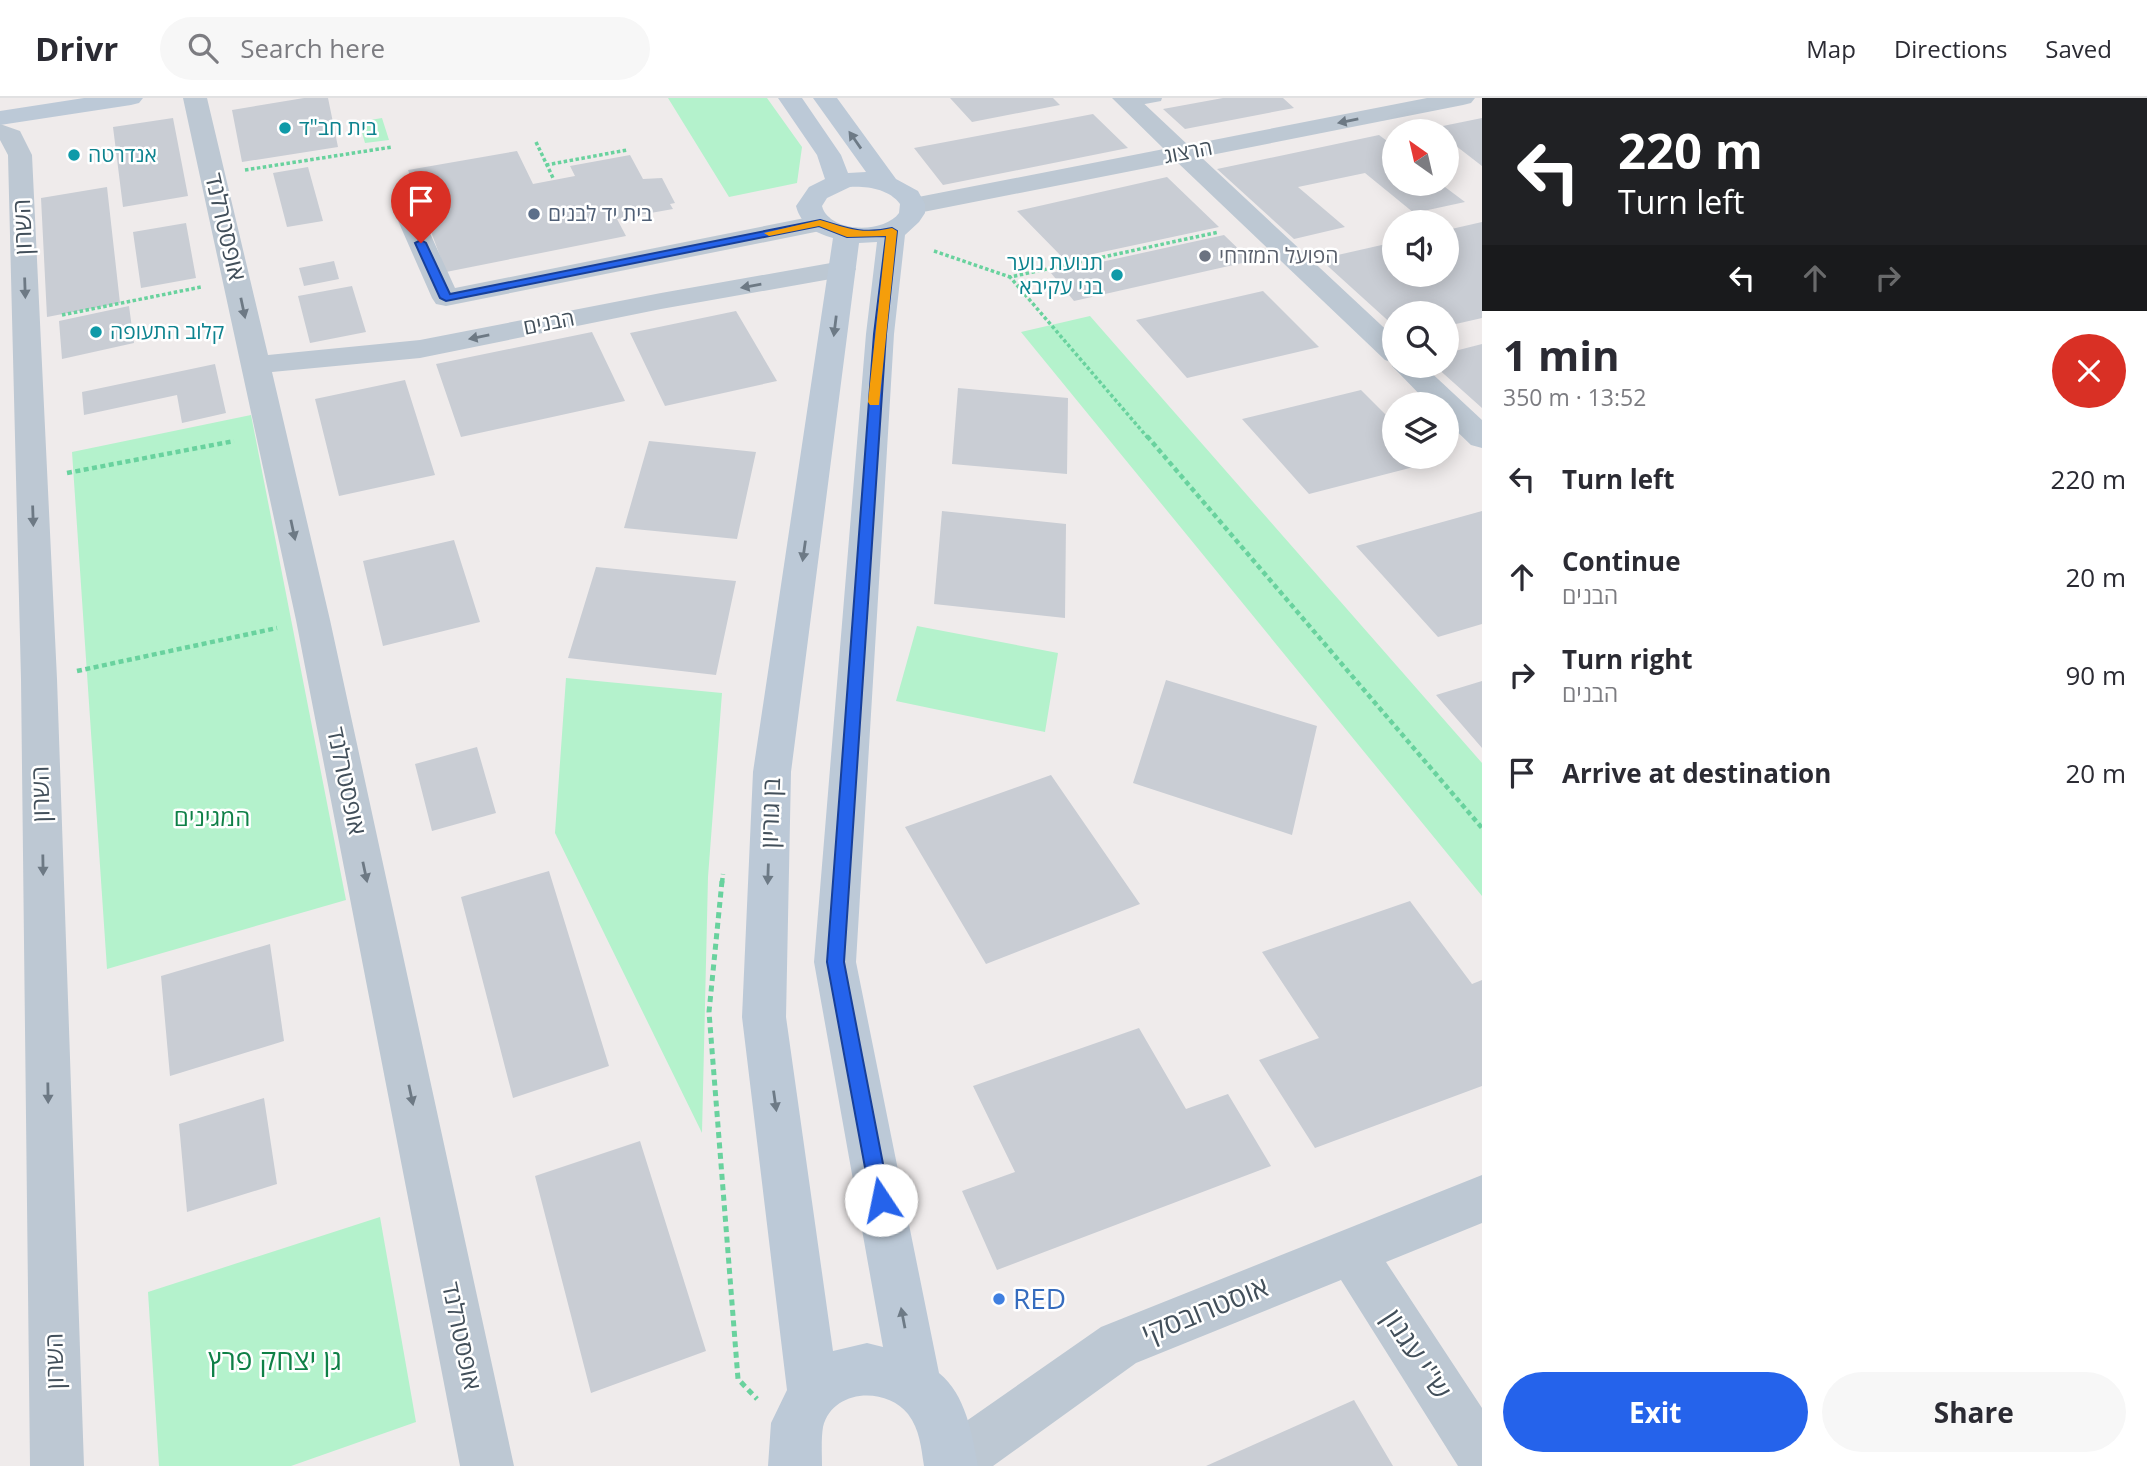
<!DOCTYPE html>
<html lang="en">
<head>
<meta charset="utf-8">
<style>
  body { margin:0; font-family:"Open Sans","Noto Sans Hebrew",sans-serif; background:#f7f7f7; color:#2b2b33; height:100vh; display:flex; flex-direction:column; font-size:26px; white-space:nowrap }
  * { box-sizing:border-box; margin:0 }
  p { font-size:23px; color:#7c7c81 }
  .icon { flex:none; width:38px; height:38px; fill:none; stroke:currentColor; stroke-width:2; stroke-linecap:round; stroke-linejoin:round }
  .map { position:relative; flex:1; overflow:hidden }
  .panel { display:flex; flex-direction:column; background:#fff; width:665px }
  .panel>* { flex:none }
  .top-card { background:#202124; color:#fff; overflow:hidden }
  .needle { width:46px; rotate:326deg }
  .controls { position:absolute; left:1382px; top:21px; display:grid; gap:14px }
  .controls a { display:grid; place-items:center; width:77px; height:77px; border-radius:50%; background:#fff; box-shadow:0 4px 18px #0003; font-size:35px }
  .pin { position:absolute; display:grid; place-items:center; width:60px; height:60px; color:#fff; margin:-72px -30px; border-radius:50% 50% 50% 0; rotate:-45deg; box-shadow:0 0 7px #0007 }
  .pin .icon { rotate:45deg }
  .me { position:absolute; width:77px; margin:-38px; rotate:349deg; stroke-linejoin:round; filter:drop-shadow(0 0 5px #0008) }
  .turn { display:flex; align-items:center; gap:24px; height:147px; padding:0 21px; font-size:32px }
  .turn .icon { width:91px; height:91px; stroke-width:2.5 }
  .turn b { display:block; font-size:49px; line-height:60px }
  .lanes { display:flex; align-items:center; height:66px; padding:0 21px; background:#0003; justify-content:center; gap:35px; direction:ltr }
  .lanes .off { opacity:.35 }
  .round { display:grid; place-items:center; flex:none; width:74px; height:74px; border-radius:37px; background:#f7f7f7 }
  .summary { display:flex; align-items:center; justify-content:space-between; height:119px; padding:0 21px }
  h1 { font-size:42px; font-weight:700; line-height:52px }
  .primary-button { display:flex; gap:14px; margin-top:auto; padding:14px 21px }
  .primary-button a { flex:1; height:80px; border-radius:42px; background:#2563eb; color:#fff; font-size:28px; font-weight:700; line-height:80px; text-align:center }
  .primary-button a+a { background:#f7f7f7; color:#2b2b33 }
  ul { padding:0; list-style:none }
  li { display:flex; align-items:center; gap:21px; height:98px; padding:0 21px }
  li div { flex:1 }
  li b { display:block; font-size:26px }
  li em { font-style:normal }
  header { display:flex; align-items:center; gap:42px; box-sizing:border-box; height:98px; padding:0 35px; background:#fff; border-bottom:2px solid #e1e1e2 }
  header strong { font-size:33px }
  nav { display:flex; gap:38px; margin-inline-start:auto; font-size:24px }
  .search { width:490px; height:63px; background:#f7f7f7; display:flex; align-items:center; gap:18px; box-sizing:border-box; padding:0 24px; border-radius:38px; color:#7c7c81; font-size:26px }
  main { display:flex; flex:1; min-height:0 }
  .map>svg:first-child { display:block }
  .green { fill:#b4f2cc }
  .building { fill:#c9cdd4 }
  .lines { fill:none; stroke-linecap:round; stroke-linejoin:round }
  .path-far2 { stroke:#69d29e; stroke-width:3.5; stroke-dasharray:3.5 2.5; stroke-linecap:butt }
  .path-far1 { stroke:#69d29e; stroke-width:4.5; stroke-dasharray:5 3.5; stroke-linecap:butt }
  .path { stroke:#69d29e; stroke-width:5; stroke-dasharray:6 4.5; stroke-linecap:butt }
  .lane { fill:#bdc8d3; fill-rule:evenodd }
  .street { fill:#bdc8d3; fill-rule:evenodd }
  .secondary { fill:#bcc9d7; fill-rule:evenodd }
  .oneway { fill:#6d7984 }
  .oneway2 { fill:#6d7a86 }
  .route { fill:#2563eb; stroke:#184099; stroke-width:2 }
  .slow { fill:#f59e0b }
  .culture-dot { fill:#0f9aa8; stroke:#fff; stroke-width:2.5 }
  .service-dot { fill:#5c6f8a; stroke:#fff; stroke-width:2.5 }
  .worship-dot { fill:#6b7280; stroke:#fff; stroke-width:2.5 }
  .shop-dot { fill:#3f7fe0; stroke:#fff; stroke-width:2.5 }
  .labels { text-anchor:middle; stroke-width:5; stroke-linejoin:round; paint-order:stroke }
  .far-culture-label { font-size:21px; fill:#0d838f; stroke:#fff; text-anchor:start }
  .far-street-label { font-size:21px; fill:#424f5a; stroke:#fff }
  .far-service-label { font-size:21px; fill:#4e5e75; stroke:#fff; text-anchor:start }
  .far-worship-label { font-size:21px; fill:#5b616d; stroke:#fff; text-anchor:start }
  .street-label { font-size:24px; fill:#424f5a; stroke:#fff }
  .park-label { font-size:24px; fill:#0f8047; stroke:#fff }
  .near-shop-label { font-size:28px; fill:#366cbe; stroke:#fff; text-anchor:start }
  .near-street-label { font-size:28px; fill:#424f5a; stroke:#fff }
  .near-park-label { font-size:28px; fill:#0f8047; stroke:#fff }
</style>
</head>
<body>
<header>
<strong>Drivr</strong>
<div class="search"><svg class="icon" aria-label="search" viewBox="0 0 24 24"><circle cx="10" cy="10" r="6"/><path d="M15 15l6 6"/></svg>Search here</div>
<nav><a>Map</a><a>Directions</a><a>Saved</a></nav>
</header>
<main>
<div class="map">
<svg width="1482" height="1368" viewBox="0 0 1482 1368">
  <rect width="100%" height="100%" fill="#efebeb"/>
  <path class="green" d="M668,0H767L802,49L797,85L729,99Z
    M382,20L389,42L365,45L359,24Z
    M1090,218L1482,665V798L1021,234Z
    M251,317L346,802L107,871L72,354Z
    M917,528L1058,555L1045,634L896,603Z
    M566,580L722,595L708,779L702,1035L555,735Z
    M380,1119L416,1324L291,1368H159L148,1194Z"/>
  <path class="building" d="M304,0H328L338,49L242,64L232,12Z
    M950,0H1053L1060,7L972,24Z
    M1223,0H1283L1294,10L1185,31L1163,11Z
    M1093,16L1128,50L943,87L914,50Z
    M173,20L188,98L123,109L113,29Z
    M1482,20V68L1447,41V33H1437L1433,30Z
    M1379,37L1395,49V86H1441L1465,104L1414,115L1365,75L1298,89L1345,129L1294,141L1217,71Z
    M517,53L533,86L575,78L570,68L630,57L643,81L662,80L675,105L670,106L673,111L617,121L626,138L446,174L408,72Z
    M308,69L323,123L287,129L273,75Z
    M1167,79L1219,129L1065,162L1017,113Z
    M107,89L120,205L47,219L41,100Z
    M1482,124V220L1447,228V215H1395V229L1320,161L1395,144V177H1447V132Z
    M186,125L196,180L141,190L133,134Z
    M1224,137L1251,163L1074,203L1051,175Z
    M334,163L339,181L304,188L299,170Z
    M352,188L366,234L310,245L298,198Z
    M1263,193L1319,249L1187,280L1136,222Z
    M129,208L134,245L62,261L59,223Z
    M736,213L777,283L665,308L630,235Z
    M592,234L625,303L461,339L436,266Z
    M1482,246V310L1435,268H1447V255Z
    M215,266L226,315L182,325L177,297L84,317L82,294Z
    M405,282L435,377L339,398L315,301Z
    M958,290L1068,300L1067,376L952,366Z
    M1361,292L1395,326V359H1428L1433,364L1309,396L1242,321Z
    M649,343L756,354L737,441L624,430Z
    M942,413L1066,426L1065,520L934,506Z
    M1482,413V526L1438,539L1356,448Z
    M454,442L480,524L383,548L363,463Z
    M596,469L736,483L716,577L568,560Z
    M1166,582L1317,628L1292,737L1133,685Z
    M1482,583V650L1436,597Z
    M477,649L496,715L432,733L415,666Z
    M1051,677L1140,806L986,866L905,729Z
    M549,773L609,968L513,1000L461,799Z
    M1410,803L1472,886L1482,882V988L1315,1050L1259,962L1319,940L1262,854Z
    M270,846L284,943L170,978L161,878Z
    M1139,930L1186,1011L1228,996L1271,1068L997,1172L962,1093L1015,1074L973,988Z
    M264,1000L277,1086L187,1114L179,1026Z
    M640,1043L706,1253L591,1295L535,1078Z
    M1354,1302L1393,1368H1206Z"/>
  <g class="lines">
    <path class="path-far2" d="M536,44L554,82
      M546,67L627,52
      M245,72L392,49
      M934,153L1010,179
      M62,217L201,189
      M1148,340L1010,179L1219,134"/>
    <path class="path-far1" d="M1147,338L1482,730
      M67,375L234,343
      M77,573L277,530
      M722,785L723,776"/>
    <path class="path" d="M722,783L709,914L738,1281L757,1301"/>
    <path class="lane" d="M1162,0L1161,3L1129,9L1123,5L1135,0Z"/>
    <path class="street" d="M183,0H207L268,257L420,242L661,195L842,163L852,165L856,171L852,177L842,179L661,211L420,260L272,274L330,522L514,1368H460L296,522Z
      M1112,0H1138L1188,47L1427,0H1475L1471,5L1463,7L1201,59L1395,240V268H1424L1482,322V350L1471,347L1447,324V306H1429L1392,268L1394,265L1385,262L1177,64L913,116L904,114L900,108L904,102L913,100L1164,51Z
      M0,26L20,33L32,57L57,581L84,1368H30L21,581L8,57L0,42Z
      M405,101L414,103L418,109L455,190L820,117L829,119L833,125L829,131L820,133L446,208L436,206L432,200L392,109L396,103Z
      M1482,1077V1125L1386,1164L1482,1310V1368H1458L1341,1182L1136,1265L993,1368H925L932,1347L1101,1229Z"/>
    <path class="secondary" d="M84,0H143L139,5L131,7L0,27V13Z
      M778,0H802L841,57L848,75L866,74L813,0H837L896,81L918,93L925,106V115L919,124L905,137L894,236L856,864L939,1275C966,1297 972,1336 978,1368H924C921,1349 920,1332 908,1316C886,1288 832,1291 823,1329C821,1341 822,1356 822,1368H768L771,1325L787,1292L742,919L753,674L833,140C815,135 801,127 796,108L809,89L825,81L817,57ZM850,89C867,88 889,91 900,106L899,115C884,136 829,135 822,108L827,100ZM877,144L866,236L814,864L883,1249L867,1245L833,1253L786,919L791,674L859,145Z"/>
  </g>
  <defs><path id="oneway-solid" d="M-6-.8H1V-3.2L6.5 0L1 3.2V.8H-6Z" transform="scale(1.75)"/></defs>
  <g class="oneway">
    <use href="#oneway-solid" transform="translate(1348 23) rotate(169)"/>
    <use href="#oneway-solid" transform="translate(751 188) rotate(170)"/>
    <use href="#oneway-solid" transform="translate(25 190) rotate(88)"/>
    <use href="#oneway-solid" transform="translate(243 210) rotate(78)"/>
    <use href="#oneway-solid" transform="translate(479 239) rotate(169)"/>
    <use href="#oneway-solid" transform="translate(33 418) rotate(88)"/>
    <use href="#oneway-solid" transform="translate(293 432) rotate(78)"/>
    <use href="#oneway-solid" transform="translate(43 767) rotate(89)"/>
    <use href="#oneway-solid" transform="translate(365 774) rotate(78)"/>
    <use href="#oneway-solid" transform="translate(48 995) rotate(89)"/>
    <use href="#oneway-solid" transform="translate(411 997) rotate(78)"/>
  </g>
  <g class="oneway2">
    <use href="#oneway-solid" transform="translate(855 42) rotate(-125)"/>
    <use href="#oneway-solid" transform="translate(835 228) rotate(97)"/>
    <use href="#oneway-solid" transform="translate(804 453) rotate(98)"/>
    <use href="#oneway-solid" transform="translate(768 776) rotate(92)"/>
    <use href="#oneway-solid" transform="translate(775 1003) rotate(82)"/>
    <use href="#oneway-solid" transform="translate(903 1220) rotate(-101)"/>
  </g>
  <path class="route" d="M820,122C847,130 862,137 892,130L897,133L886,236L844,864L890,1102L888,1109L881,1112L874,1109L871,1102L827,864L874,236L886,138L847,139L819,128L446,203L440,200L415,145L421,142L426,145L450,196Z"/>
  <path class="slow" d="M820,122C847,130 862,137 892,130L897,133L879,307H870L868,304L886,138L847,139L819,128L769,138L764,135Z"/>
  <g class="culture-dot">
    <circle cx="285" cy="30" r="7"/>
    <circle cx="74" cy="57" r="7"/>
    <circle cx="1117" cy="177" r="7"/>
    <circle cx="96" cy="234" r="7"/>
  </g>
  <circle class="service-dot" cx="534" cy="116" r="7"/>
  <circle class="worship-dot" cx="1205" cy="158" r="7"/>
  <circle class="shop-dot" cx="999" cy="1201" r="7"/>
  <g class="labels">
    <g class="far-culture-label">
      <text x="299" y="37">בית חב"ד</text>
      <text x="88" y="64">אנדרטה</text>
      <text x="1103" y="172" text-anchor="end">תנועת נוער<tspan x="1103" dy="24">בני עקיבא</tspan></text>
      <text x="110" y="241">קלוב התעופה</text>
    </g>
    <g class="far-street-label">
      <text transform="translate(1188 54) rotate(-11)" y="7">הרצוג</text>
      <text transform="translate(549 225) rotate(-11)" y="7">הבנים</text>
    </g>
    <g class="far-service-label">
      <text x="548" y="123">בית יד לבנים</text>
    </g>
    <g class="far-worship-label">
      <text x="1219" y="165">הפועל המזרחי</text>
    </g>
    <g class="street-label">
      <text transform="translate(23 129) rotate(-92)" y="8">השרון</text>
      <text transform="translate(225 129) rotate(77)" y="8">אופסטרלנד</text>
      <text transform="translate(346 683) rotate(78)" y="8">אופסטרלנד</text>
      <text transform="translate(41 696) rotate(-91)" y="8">השרון</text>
      <text transform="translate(771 715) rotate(-88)" y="8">בן גוריון</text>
      <text transform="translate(461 1238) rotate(78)" y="8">אופסטרלנד</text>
      <text transform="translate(55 1263) rotate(-91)" y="8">השרון</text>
    </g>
    <g class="park-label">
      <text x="212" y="728">המגינים</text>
    </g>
    <g class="near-shop-label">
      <text x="1013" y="1211">RED</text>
    </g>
    <g class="near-street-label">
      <text transform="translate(1205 1212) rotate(-22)" y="10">אוסטרובסקי</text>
      <text transform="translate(1417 1256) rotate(57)" y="10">ש''י עגנון</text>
    </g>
    <g class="near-park-label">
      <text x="275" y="1272">גן יצחק פרץ</text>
    </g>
  </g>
</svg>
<div class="controls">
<a><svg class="needle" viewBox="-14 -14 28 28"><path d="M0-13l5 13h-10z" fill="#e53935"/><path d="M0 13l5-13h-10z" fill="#7c7c81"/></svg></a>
<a><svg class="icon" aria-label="sound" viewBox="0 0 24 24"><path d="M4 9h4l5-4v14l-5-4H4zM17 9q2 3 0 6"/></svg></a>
<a><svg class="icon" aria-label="search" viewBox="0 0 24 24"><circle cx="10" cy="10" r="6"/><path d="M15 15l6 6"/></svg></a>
<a><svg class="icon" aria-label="layers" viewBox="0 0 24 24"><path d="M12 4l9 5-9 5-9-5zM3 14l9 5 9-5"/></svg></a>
</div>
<div class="pin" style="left:421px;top:145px;background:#d93025"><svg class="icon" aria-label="arrive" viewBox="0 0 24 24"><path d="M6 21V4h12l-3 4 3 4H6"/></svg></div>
<svg class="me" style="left:881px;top:1102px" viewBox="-20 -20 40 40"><circle r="19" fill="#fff"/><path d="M0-13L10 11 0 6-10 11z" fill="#2563eb"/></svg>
</div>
<section class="panel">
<div class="top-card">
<div class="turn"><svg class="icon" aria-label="left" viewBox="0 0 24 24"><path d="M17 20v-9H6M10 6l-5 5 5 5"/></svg><div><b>220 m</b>Turn left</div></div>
<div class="lanes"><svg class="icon" aria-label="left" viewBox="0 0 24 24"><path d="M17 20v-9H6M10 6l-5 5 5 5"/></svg><svg class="icon off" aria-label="ahead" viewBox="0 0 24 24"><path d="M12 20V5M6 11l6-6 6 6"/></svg><svg class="icon off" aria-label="right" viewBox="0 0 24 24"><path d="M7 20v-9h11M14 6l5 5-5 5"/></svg></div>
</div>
<div class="summary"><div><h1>1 min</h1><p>350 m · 13:52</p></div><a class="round" style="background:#d93025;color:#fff"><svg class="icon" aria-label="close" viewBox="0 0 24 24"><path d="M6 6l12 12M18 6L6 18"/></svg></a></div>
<ul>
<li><svg class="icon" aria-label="left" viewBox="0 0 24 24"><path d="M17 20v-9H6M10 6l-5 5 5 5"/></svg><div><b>Turn left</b></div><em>220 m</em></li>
<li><svg class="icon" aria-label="ahead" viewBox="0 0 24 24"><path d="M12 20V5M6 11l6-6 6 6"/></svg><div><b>Continue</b><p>הבנים</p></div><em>20 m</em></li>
<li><svg class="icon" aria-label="right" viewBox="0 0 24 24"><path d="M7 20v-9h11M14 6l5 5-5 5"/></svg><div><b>Turn right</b><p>הבנים</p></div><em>90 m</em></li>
<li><svg class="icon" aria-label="arrive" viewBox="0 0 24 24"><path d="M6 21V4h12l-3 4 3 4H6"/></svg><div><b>Arrive at destination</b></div><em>20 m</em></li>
</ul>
<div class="primary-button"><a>Exit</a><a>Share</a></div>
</section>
</main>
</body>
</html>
